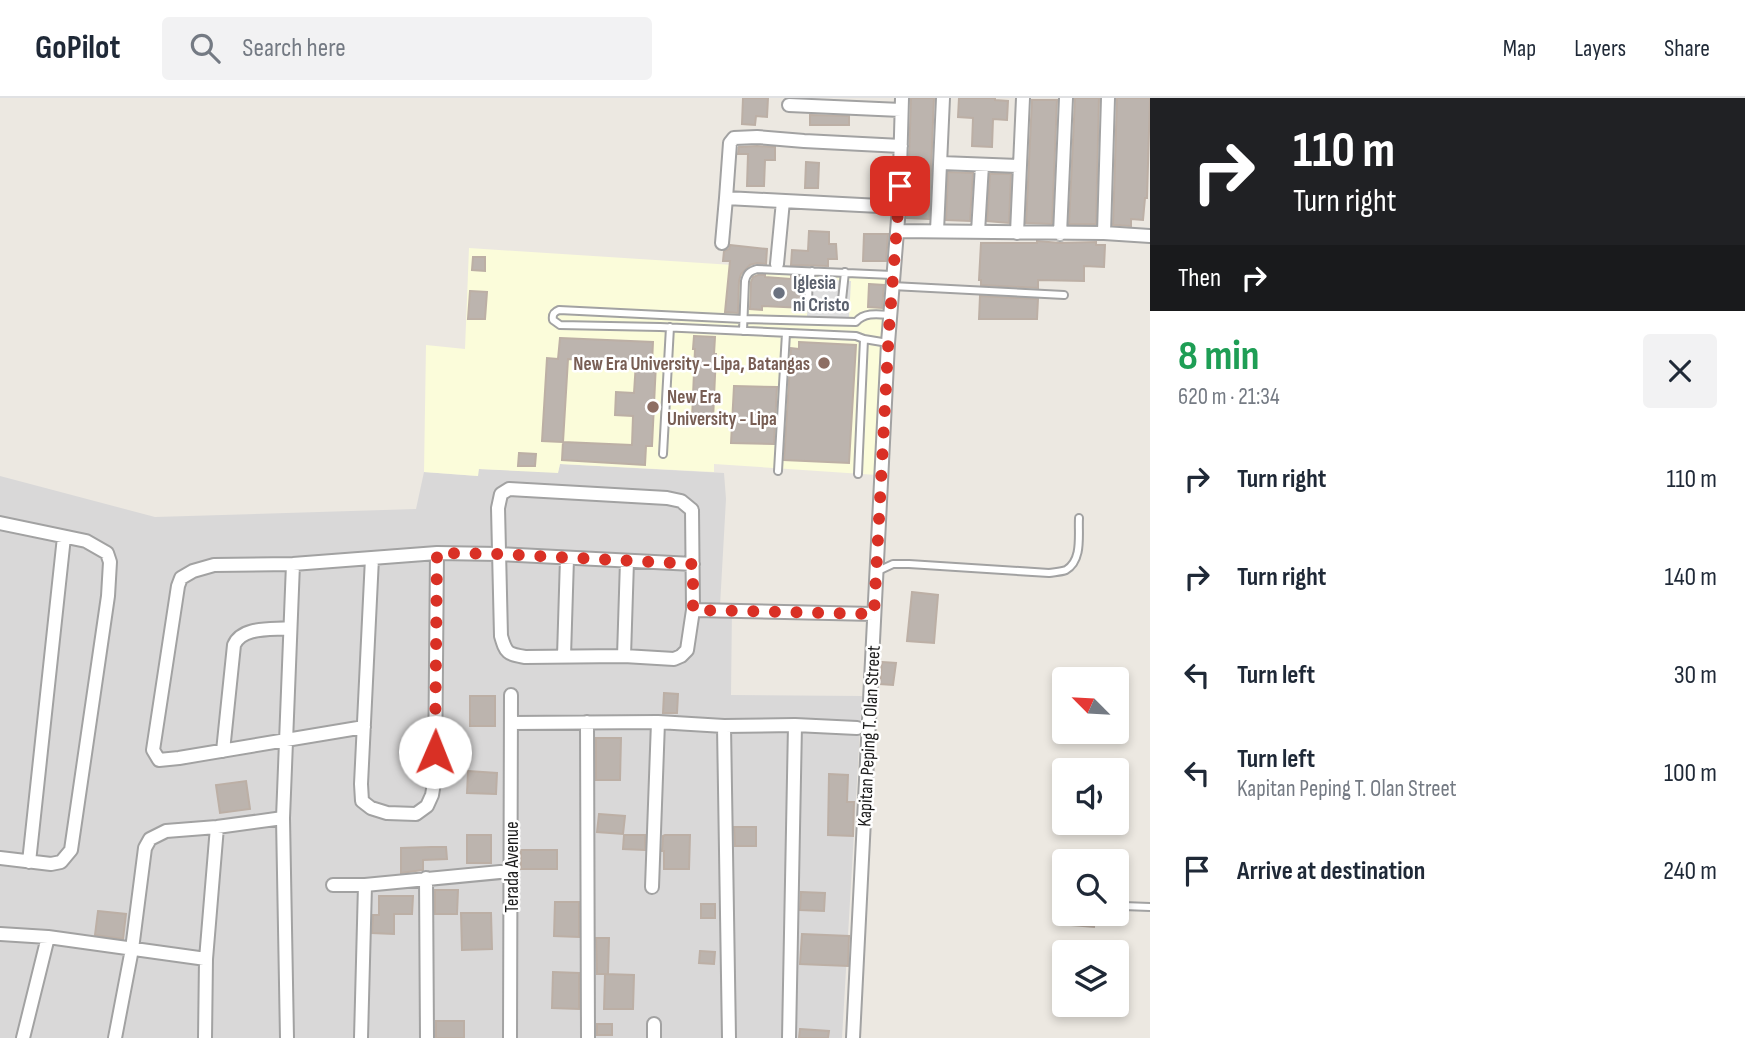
<!DOCTYPE html>
<html lang="en">
<head>
<meta charset="utf-8">
<style>
  body { margin:0; font-family:"Sofia Sans Condensed",sans-serif; background:#f2f2f3; color:#1f2937; height:100vh; display:flex; flex-direction:column; font-size:26px; white-space:nowrap }
  * { box-sizing:border-box; margin:0 }
  p { font-size:23px; color:#747a83 }
  .icon { flex:none; width:38px; height:38px; fill:none; stroke:currentColor; stroke-width:2; stroke-linecap:round; stroke-linejoin:round }
  .map { position:relative; flex:1; overflow:hidden }
  .details { display:flex; flex-direction:column; background:#fff; width:595px }
  .details>* { flex:none }
  .banner { background:#202124; color:#fff; overflow:hidden }
  .needle { width:46px; rotate:294deg }
  .fabs { position:absolute; left:1052px; top:569px; display:grid; gap:14px }
  .fabs a { display:grid; place-items:center; width:77px; height:77px; border-radius:7px; background:#fff; box-shadow:0 4px 10px #0003; font-size:35px }
  .pin { position:absolute; display:grid; place-items:center; width:60px; height:60px; color:#fff; margin:-30px; border-radius:14px; box-shadow:0 4px 10px #0006 }
  .me { position:absolute; width:77px; margin:-38px; rotate:1deg; stroke-linejoin:round; filter:drop-shadow(0 0 5px #0008) }
  .turn { display:flex; align-items:center; gap:24px; height:147px; padding:0 28px; font-size:32px }
  .turn .icon { width:91px; height:91px; stroke-width:2.5 }
  .turn b { display:block; font-size:49px; line-height:60px }
  .then { display:flex; align-items:center; height:66px; padding:0 28px; background:#0003; gap:14px; font-size:26px }
  .round { display:grid; place-items:center; flex:none; width:74px; height:74px; border-radius:7px; background:#f2f2f3 }
  .headline { display:flex; align-items:center; justify-content:space-between; height:119px; padding:0 28px }
  h1 { font-size:42px; font-weight:700; line-height:52px; color:#1e9e55 }
  ul { padding:0; list-style:none }
  li { display:flex; align-items:center; gap:21px; height:98px; padding:0 28px }
  li div { flex:1 }
  li b { display:block; font-size:26px }
  li em { font-style:normal }
  header { display:flex; align-items:center; gap:42px; box-sizing:border-box; height:98px; padding:0 35px; background:#fff; border-bottom:2px solid #e0e1e3 }
  header strong { font-size:33px }
  nav { display:flex; gap:38px; margin-inline-start:auto; font-size:24px }
  .search { width:490px; height:63px; background:#f2f2f3; display:flex; align-items:center; gap:18px; box-sizing:border-box; padding:0 24px; border-radius:7px; color:#747a83; font-size:26px }
  main { display:flex; flex:1; min-height:0 }
  .map>svg:first-child { display:block }
  .residential { fill:#d9d8d8 }
  .education { fill:#fbfcda }
  .parking { fill:#dfdfdf }
  .building { fill:#bcb4ae; stroke:#bcafa5; stroke-width:2; fill-rule:evenodd }
  .lines { fill:none; stroke-linecap:round; stroke-linejoin:round }
  .service-casing { stroke:#a2a2a2; stroke-width:10 }
  .minor-casing { stroke:#a2a2a2; stroke-width:16 }
  .service { stroke:#fff; stroke-width:6 }
  .minor { stroke:#fff; stroke-width:12 }
  .route { stroke:#d93025; stroke-width:12; stroke-dasharray:0 21.6 }
  .worship-dot { fill:#6b7280; stroke:#fff; stroke-width:2.5 }
  .education-dot { fill:#8d6e63; stroke:#fff; stroke-width:2.5 }
  .labels { text-anchor:middle; stroke-width:5; stroke-linejoin:round; paint-order:stroke }
  .worship-label { font-size:19px; font-weight:bold; fill:#5b616d; stroke:#fff; text-anchor:start }
  .education-label { font-size:19px; font-weight:bold; fill:#785e54; stroke:#fff; text-anchor:end }
  .street-label { font-size:19px; fill:#1b1b1b; stroke:#fff }
</style>
</head>
<body>
<header>
<strong>GoPilot</strong>
<div class="search"><svg class="icon" aria-label="search" viewBox="0 0 24 24"><circle cx="10" cy="10" r="6"/><path d="M15 15l6 6"/></svg>Search here</div>
<nav><a>Map</a><a>Layers</a><a>Share</a></nav>
</header>
<main>
<div class="map">
<svg width="1150" height="940" viewBox="0 0 1150 940">
  <rect width="100%" height="100%" fill="#ece8e1"/>
  <path class="residential" d="M560,366L724,375L726,401L720,508L732,509L731,597L862,598L842,940H0V378L155,419L416,411L424,374L478,378V371L558,374Z"/>
  <path class="education" d="M469,150L888,177L877,377L714,366V374L560,366L558,375L479,371L478,378L424,374L426,247L465,251Z"/>
  <path class="parking" d="M809,181L851,183L849,220L807,218Z"/>
  <path class="building" d="M743,0H768L767,19L756,18L755,27L742,26Z
    M911,0H934L929,121L907,120Z
    M959,0H995V2L1008,3L1007,22L993,21L992,49L972,48L973,20L958,19Z
    M1075,0H1099L1096,126H1069Z
    M1117,0H1150L1147,100H1145L1143,122L1131,121V128L1113,127Z
    M1032,2H1057L1052,126L1026,125Z
    M810,17L849,18V27H810Z
    M757,48L775,49V62H765L764,88H747L748,56H738L739,49Z
    M806,64L819,65L818,90H805Z
    M948,74L973,75L970,123L946,122Z
    M990,76H1011L1009,125L987,123Z
    M809,133L829,134V146H836L837,161H828V168L791,167L792,152L808,153Z
    M864,136H888L886,163H863Z
    M1037,143L1060,145L1096,144V147H1105L1104,169L1084,168V183L1038,182V190L981,187V182H979L981,145H1037Z
    M730,147L767,151L766,166L757,165L750,167L741,176L739,183L738,215L725,214L730,163H723L724,153L729,151Z
    M473,159H485V173L472,172Z
    M758,177H765V179L791,181V178L805,179L803,192L804,210L762,208V212L750,211L751,184L753,179Z
    M869,186L884,187L882,210L868,209Z
    M470,193L487,194L485,221H468Z
    M980,198L1038,201L1037,221H979Z
    M694,238L715,239L714,256H716L713,322L692,321L695,251H693Z
    M560,240L653,244L652,265H656L652,348H646L645,367L562,362L563,344L542,343L547,260L558,261ZM568,261L636,264L634,295L616,294L615,317L633,318L632,347L563,344Z
    M799,244L856,247L849,365L784,362L791,250L799,251Z
    M734,288L777,289L774,346L731,345Z
    M519,355L536,356L535,368H518Z
    M912,494L938,497L934,545L907,543Z
    M882,564L896,565L893,587L880,586Z
    M664,595L678,596L677,615H663Z
    M470,598H495V628H470Z
    M596,640H621L620,682H596Z
    M468,673L497,675L496,696L467,695Z
    M829,676L848,677L847,704H854L853,738L828,737Z
    M246,683L250,711L220,715L216,687Z
    M599,716L625,718L623,736L597,734Z
    M734,729H756V748H735Z
    M467,737H491V765H467Z
    M624,737H645V752L623,751Z
    M665,737H690L689,771H664V753H662L663,738Z
    M431,749H446L447,761L423,762V772L401,775V750Z
    M521,752H557V771H521Z
    M435,792H458L457,816H435Z
    M801,794L825,795L824,813L800,812Z
    M379,798H413L412,816H394V836L372,835L373,817H379Z
    M555,804H579V839L554,838Z
    M701,806H715V820H701Z
    M98,813L126,816L123,841L95,837Z
    M461,815H491L492,851L462,852Z
    M1073,816H1095L1094,829L1072,827Z
    M802,836L849,838L848,868L800,866Z
    M596,840H609L608,876H597Z
    M700,853L715,854L714,866L699,865Z
    M553,874L579,875V911L552,910Z
    M605,876L634,877L633,911H604Z
    M436,923H464V940H436Z
    M597,926H612V937H597Z
    M800,931L829,933L828,940H799Z"/>
  <g class="lines">
    <defs>
      <path id="service" d="M812,173C809,192 800,208 827,208C835,208 837,208 842,202L845,174
        M892,188L1064,197
        M743,233L745,183C747,175 750,173 757,171L892,177
        M888,245L864,241L856,238L660,229L560,227L553,222C552,216 554,214 559,212L743,221L856,224C864,214 878,216 890,217
        M663,356L670,229
        M778,373L786,235
        M858,376L864,241
        M878,473L893,466H909L1049,475C1054,474 1061,474 1066,472C1083,462 1078,436 1079,420
        M1123,808L1150,809"/>
      <path id="minor" d="M789,7L901,12
        M941,65L1020,68
        M899,109L726,100L730,45L734,40L757,39L804,43L901,48
        M897,133L1104,135L1150,138
        M937,133L943,0
        M978,134L982,67
        M1017,135L1023,0
        M1104,135L1108,0
        M1060,136L1066,0
        M722,145L726,100
        M777,166L783,103
        M509,391L667,400L681,403L692,412L693,512L687,552L681,558L674,561L624,558L525,559C507,556 506,555 501,538L498,410L501,396Z
        M0,425L86,443L107,455L110,464L108,498L71,752L61,764L51,766L0,760
        M372,460L361,686L362,703L371,710L387,715L416,716L427,708L432,697L435,679L437,455
        M693,512L874,516
        M564,558L567,460
        M624,558L627,463
        M587,624L588,940
        M511,625L658,624L724,628L795,627L857,630
        M724,628L729,940
        M364,629L179,660L159,662L153,652L178,488L181,480L193,473L214,467L293,466L437,455L499,456L693,466
        M223,653L234,547C242,528 272,532 290,530
        M29,764L64,439
        M426,780L427,940
        M333,787H365L511,773
        M652,789L658,624
        M0,836L48,839L206,861
        M654,926V940
        M23,940L48,839
        M115,940L132,851L145,750L150,741L166,733L217,729L283,720
        M205,940L206,861L217,729
        M287,940L283,720L293,466
        M361,940L365,787
        M510,940L511,597
        M789,940L795,627
        M853,940L888,245L899,109L902,0"/>
    </defs>
    <use href="#service" class="service-casing"/>
    <use href="#minor" class="minor-casing"/>
    <use href="#service" class="service"/>
    <use href="#minor" class="minor"/>
  </g>
  <g class="lines">
    <path class="route" d="M435,654L437,455L499,456L693,466V512L874,516L889,231L900,88"/>
  </g>
  <circle class="worship-dot" cx="779" cy="195" r="7"/>
  <g class="education-dot">
    <circle cx="824" cy="265" r="7"/>
    <circle cx="653" cy="309" r="7"/>
  </g>
  <g class="labels">
    <g class="worship-label">
      <text x="793" y="191">Iglesia<tspan x="793" dy="22">ni Cristo</tspan></text>
    </g>
    <g class="education-label">
      <text x="810" y="272">New Era University - Lipa, Batangas</text>
      <text x="667" y="305" text-anchor="start">New Era<tspan x="667" dy="22">University - Lipa</tspan></text>
    </g>
    <g class="street-label">
      <text transform="translate(868 638) rotate(-87)" y="7">Kapitan Peping T. Olan Street</text>
      <text transform="translate(511 769) rotate(-90)" y="7">Terada Avenue</text>
    </g>
  </g>
</svg>
<div class="fabs">
<a><svg class="needle" viewBox="-14 -14 28 28"><path d="M0-13l5 13h-10z" fill="#e53935"/><path d="M0 13l5-13h-10z" fill="#747a83"/></svg></a>
<a><svg class="icon" aria-label="sound" viewBox="0 0 24 24"><path d="M4 9h4l5-4v14l-5-4H4zM17 9q2 3 0 6"/></svg></a>
<a><svg class="icon" aria-label="search" viewBox="0 0 24 24"><circle cx="10" cy="10" r="6"/><path d="M15 15l6 6"/></svg></a>
<a><svg class="icon" aria-label="layers" viewBox="0 0 24 24"><path d="M12 4l9 5-9 5-9-5zM3 14l9 5 9-5"/></svg></a>
</div>
<div class="pin" style="left:900px;top:88px;background:#d93025"><svg class="icon" aria-label="arrive" viewBox="0 0 24 24"><path d="M6 21V4h12l-3 4 3 4H6"/></svg></div>
<svg class="me" style="left:435px;top:654px" viewBox="-20 -20 40 40"><circle r="19" fill="#fff"/><path d="M0-13L10 11 0 6-10 11z" fill="#d93025"/></svg>
</div>
<section class="details">
<div class="banner">
<div class="turn"><svg class="icon" aria-label="right" viewBox="0 0 24 24"><path d="M7 20v-9h11M14 6l5 5-5 5"/></svg><div><b>110 m</b>Turn right</div></div>
<div class="then">Then<svg class="icon" aria-label="right" viewBox="0 0 24 24"><path d="M7 20v-9h11M14 6l5 5-5 5"/></svg></div>
</div>
<div class="headline"><div><h1>8 min</h1><p>620 m · 21:34</p></div><a class="round"><svg class="icon" aria-label="close" viewBox="0 0 24 24"><path d="M6 6l12 12M18 6L6 18"/></svg></a></div>
<ul>
<li><svg class="icon" aria-label="right" viewBox="0 0 24 24"><path d="M7 20v-9h11M14 6l5 5-5 5"/></svg><div><b>Turn right</b></div><em>110 m</em></li>
<li><svg class="icon" aria-label="right" viewBox="0 0 24 24"><path d="M7 20v-9h11M14 6l5 5-5 5"/></svg><div><b>Turn right</b></div><em>140 m</em></li>
<li><svg class="icon" aria-label="left" viewBox="0 0 24 24"><path d="M17 20v-9H6M10 6l-5 5 5 5"/></svg><div><b>Turn left</b></div><em>30 m</em></li>
<li><svg class="icon" aria-label="left" viewBox="0 0 24 24"><path d="M17 20v-9H6M10 6l-5 5 5 5"/></svg><div><b>Turn left</b><p>Kapitan Peping T. Olan Street</p></div><em>100 m</em></li>
<li><svg class="icon" aria-label="arrive" viewBox="0 0 24 24"><path d="M6 21V4h12l-3 4 3 4H6"/></svg><div><b>Arrive at destination</b></div><em>240 m</em></li>
</ul>
</section>
</main>
</body>
</html>
